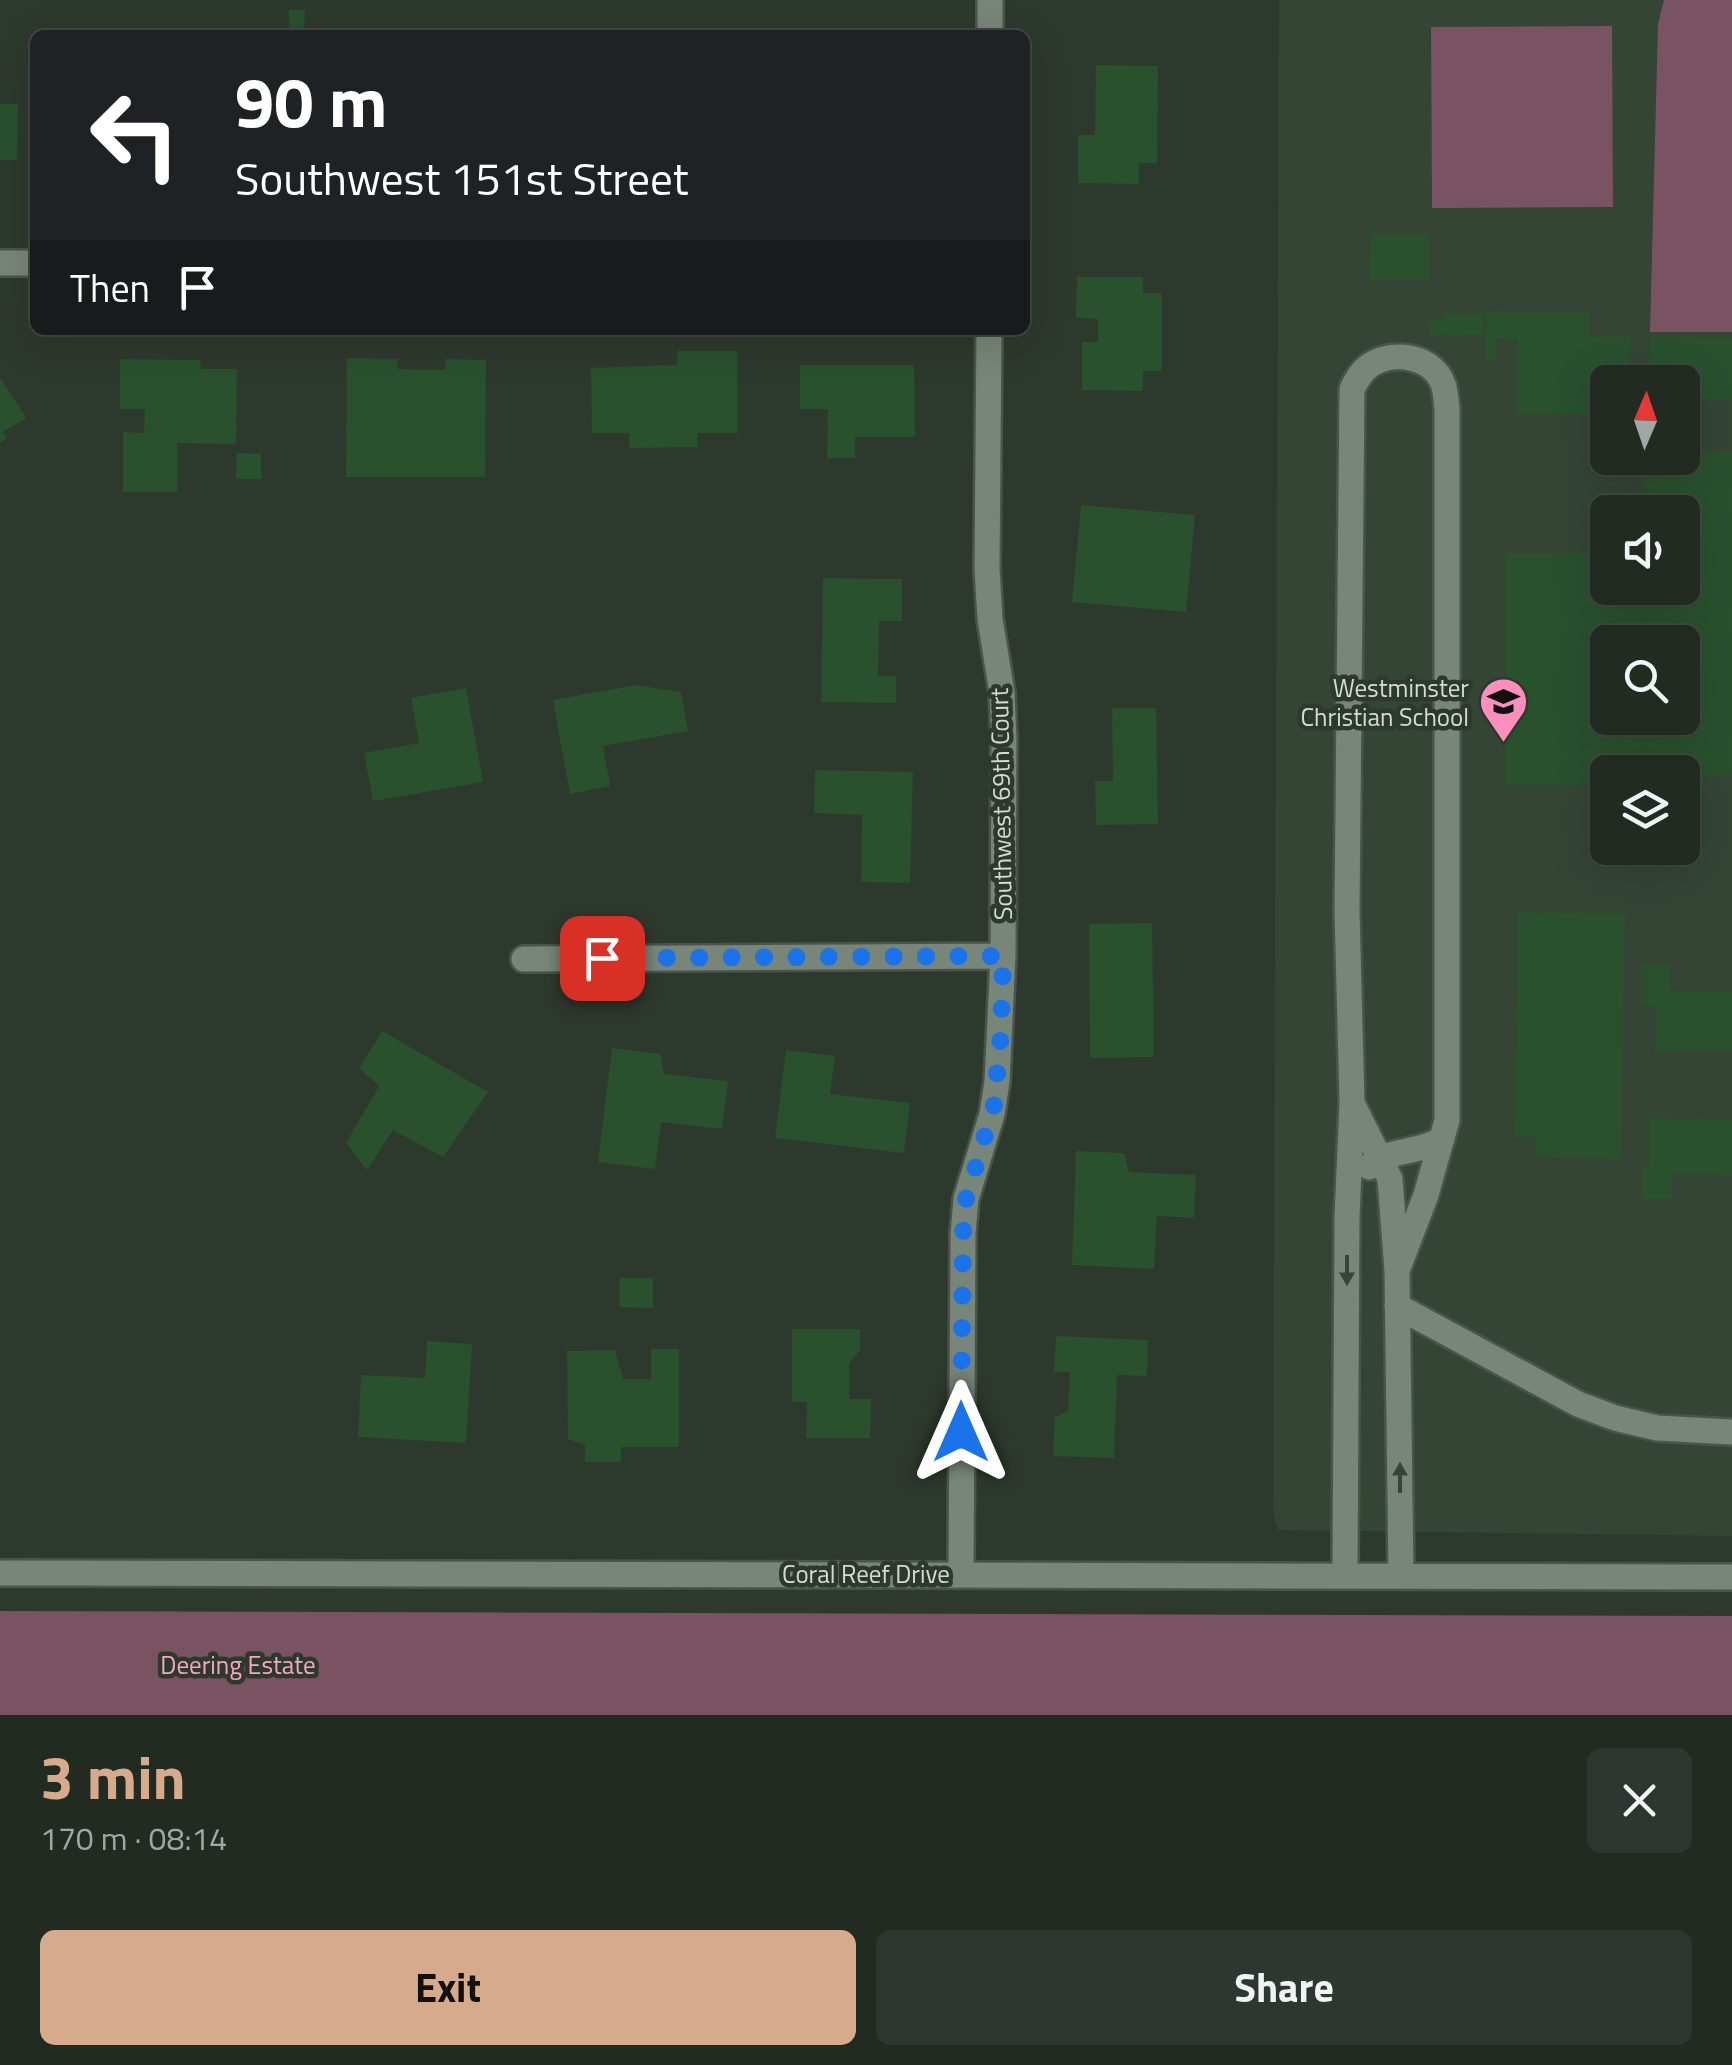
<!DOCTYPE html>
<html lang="en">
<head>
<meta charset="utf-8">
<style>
  body { margin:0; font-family:"Titillium Web",sans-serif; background:#2e372f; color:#f1f3f6; height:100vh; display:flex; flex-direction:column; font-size:38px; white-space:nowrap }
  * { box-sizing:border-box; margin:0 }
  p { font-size:32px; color:#a2a7a5 }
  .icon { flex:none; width:55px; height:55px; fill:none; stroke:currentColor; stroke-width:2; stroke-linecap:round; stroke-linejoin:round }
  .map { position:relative; height:1715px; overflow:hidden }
  .sheet { display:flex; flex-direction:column; background:#222b22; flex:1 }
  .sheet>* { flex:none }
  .guide { position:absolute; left:30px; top:30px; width:1000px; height:305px; border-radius:15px; box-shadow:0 10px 40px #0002,0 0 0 2px #3f4740; background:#202124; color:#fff; overflow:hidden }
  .needle { width:65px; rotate:2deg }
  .tools { position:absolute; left:1590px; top:365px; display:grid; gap:20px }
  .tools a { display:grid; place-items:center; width:110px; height:110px; border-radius:15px; background:#222b22; box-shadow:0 10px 40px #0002,0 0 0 2px #3f4740; font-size:50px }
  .pin { position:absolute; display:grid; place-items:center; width:85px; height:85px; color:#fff; margin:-42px; border-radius:20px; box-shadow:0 5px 15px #0006 }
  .me { position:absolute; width:110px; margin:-55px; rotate:0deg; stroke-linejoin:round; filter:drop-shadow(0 0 8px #0008) }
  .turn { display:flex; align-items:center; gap:35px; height:210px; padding:0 40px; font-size:45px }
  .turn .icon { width:130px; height:130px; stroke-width:2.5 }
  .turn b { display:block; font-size:70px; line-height:85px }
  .then { display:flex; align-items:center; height:95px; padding:0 40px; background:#0003; gap:20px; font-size:38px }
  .round { display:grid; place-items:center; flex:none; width:105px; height:105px; border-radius:15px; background:#2e372f }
  .head { display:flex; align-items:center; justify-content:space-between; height:170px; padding:0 40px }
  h1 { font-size:60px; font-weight:700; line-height:75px; color:#d6ab8b }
  .primary-button { display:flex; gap:20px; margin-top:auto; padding:20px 40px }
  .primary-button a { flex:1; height:115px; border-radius:15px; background:#d6ab8b; color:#111; font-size:40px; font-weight:700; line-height:115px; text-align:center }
  .primary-button a+a { background:#2e372f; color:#f1f3f6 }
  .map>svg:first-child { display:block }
  .built { fill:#344435; fill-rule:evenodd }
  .green { fill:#795362 }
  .building { fill:#29512e; fill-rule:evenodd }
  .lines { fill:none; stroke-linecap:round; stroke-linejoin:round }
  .minor-casing { stroke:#4b544b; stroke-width:30 }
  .minor { stroke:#788579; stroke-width:25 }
  .oneway { fill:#394439 }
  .route { stroke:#1a73e8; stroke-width:18; stroke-dasharray:0 32.4 }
  .labels { text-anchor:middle; stroke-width:9; stroke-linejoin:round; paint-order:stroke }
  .poi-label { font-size:25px; fill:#d4dbd5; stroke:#2e392e; text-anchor:end }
  .street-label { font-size:25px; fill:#d4dbd5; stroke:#2e392e }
  .park-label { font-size:25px; fill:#f7a5c5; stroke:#2e392e }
</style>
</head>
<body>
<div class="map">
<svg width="1732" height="1715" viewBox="0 0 1732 1715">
  <rect width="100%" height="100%" fill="#2e392e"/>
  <path class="built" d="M1279,0H1732V1536L1278,1530L1273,1512ZM1608,382H1682V458H1608ZM1608,512H1682V588H1608ZM1608,642H1682V718H1608ZM1608,772H1682V848H1608Z"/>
  <path class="green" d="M1664,0H1732V332H1650L1658,24Z
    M1612,26L1613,207L1432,208L1431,27Z
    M0,1611L1732,1616V1715H0Z"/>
  <path class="building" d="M289,10H305L304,35H289Z
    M1096,65L1158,66L1157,163H1139V184L1078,183V135H1095Z
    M0,104H18L17,160H0Z
    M1371,234H1429V280H1370Z
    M1077,277H1143V293H1162V371H1143V391L1082,390V342H1098V319L1076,318Z
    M1486,311L1589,312V337H1631L1630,382H1608V415L1517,414V339H1497L1496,361H1486Z
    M1443,314H1483V335L1429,336V320H1443Z
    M1650,337L1732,338V399H1682V382H1650Z
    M677,351H737V433H697V447L629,448V433H592L591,368L677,365Z
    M347,358L398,359L397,369L445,370V359L486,360L485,477H346Z
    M120,359L200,360L201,369H237L236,444L177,443V492H123V432L144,433L145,409H120Z
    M800,365H914L915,437H855V458H827L828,409H800Z
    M0,377L26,418L3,432L7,438L0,443Z
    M1682,451H1732V775H1703V785H1682V772H1608V785H1506V553H1608V588H1682V512H1642L1643,458H1682ZM1608,642H1682V718H1608Z
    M237,453L261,454V479H236Z
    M1081,505L1195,515L1186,612L1072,602Z
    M823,578L902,579V621H879L878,676H896V703L821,702Z
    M636,685L681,692L688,731L603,746L610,786L570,794L553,700Z
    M466,688L483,782L373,801L364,753L419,743L411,698Z
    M1112,708H1156L1158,824L1096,825L1095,781H1113Z
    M815,770L913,772L910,883L861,882L862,815L814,813Z
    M1518,912L1625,914L1621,1159L1536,1157V1137H1515Z
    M1152,923L1154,1057L1090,1058L1089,924Z
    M1641,964H1669V991L1732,992V1052H1655V1005H1641Z
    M382,1031L488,1092L443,1157L393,1130L367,1170L346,1143L379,1086L359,1068Z
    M612,1048L661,1054L664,1074L728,1081L722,1129L661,1122L655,1169L598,1162Z
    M786,1050L835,1056L830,1094L910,1103L904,1153L775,1138Z
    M1650,1118L1732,1120V1175L1672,1174V1199H1642V1166H1650Z
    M1076,1151L1124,1153L1129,1172L1196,1175L1194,1218L1157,1216L1154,1269L1072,1265Z
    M620,1278H653V1308L619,1307Z
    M792,1329H860V1351L849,1363V1399H871L870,1438H806L807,1402H792Z
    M1056,1336L1148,1340L1147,1376L1117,1375L1114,1458L1053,1456L1055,1417L1068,1411L1070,1372H1054Z
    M427,1341L472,1344L466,1443L358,1437L361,1375L425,1378Z
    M651,1349H679V1447H621V1462H585V1445L568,1439L567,1351L615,1350L623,1379H651Z"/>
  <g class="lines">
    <defs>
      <path id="minor" d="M990,0V35
        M0,263H35
        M524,959L1003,956
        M1354,1107L1390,1179L1397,1271L1401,1575
        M1369,1167C1389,1148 1418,1154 1442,1139
        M1397,1306L1578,1404L1615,1418L1657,1428L1732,1432
        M0,1573L1732,1577
        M961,1574L963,1234L966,1199L992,1114L997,1082L1003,956L1004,739L1002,693L990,619L987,569L989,330
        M1345,1575L1347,1217L1352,1102L1347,911L1352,389C1357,379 1362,370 1372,364C1396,350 1433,357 1443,384C1446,392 1446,401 1447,409V1120L1426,1195L1397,1271"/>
    </defs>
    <use href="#minor" class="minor-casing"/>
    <use href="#minor" class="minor"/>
  </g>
  <defs><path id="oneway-solid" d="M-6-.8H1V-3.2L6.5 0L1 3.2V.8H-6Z" transform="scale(2.5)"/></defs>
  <g class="oneway">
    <use href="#oneway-solid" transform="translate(1347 1270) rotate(90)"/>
    <use href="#oneway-solid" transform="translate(1400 1478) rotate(-90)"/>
  </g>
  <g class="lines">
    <path class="route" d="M602,958L1003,956L1001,1033L994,1105L966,1199L963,1234L961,1432"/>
  </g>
  <defs>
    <symbol id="school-pin" viewBox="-11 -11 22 30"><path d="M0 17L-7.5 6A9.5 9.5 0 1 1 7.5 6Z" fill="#fe8ebd" stroke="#2e392e"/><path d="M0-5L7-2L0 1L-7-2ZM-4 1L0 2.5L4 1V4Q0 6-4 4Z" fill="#111"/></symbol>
  </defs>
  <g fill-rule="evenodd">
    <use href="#school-pin" x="1476" y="674" width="55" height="75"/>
  </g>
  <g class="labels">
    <g class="poi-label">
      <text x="1469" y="697">Westminster<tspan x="1469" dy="29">Christian School</tspan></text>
    </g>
    <g class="street-label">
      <text transform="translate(1001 804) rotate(-91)" y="9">Southwest 69th Court</text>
      <text x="866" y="1583">Coral Reef Drive</text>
    </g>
    <g class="park-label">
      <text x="238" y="1674">Deering Estate</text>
    </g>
  </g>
</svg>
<div class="tools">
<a><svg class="needle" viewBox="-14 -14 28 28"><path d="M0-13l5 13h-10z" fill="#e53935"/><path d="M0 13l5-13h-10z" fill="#a2a7a5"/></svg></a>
<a><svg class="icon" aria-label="sound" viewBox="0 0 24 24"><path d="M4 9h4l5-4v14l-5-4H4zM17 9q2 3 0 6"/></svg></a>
<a><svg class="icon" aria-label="search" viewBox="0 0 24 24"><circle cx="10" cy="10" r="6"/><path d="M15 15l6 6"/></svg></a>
<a><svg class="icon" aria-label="layers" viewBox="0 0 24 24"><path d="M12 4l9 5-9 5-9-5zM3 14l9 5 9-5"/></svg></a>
</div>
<div class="pin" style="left:602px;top:958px;background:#d93025"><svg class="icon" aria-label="arrive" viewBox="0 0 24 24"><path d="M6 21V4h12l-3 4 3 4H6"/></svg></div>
<svg class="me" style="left:961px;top:1432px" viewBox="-20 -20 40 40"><path d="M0-17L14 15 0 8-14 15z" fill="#1a73e8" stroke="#fff" stroke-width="4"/></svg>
<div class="guide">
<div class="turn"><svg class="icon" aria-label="left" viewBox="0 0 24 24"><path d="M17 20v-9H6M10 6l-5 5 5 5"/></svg><div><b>90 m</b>Southwest 151st Street</div></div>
<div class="then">Then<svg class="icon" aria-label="arrive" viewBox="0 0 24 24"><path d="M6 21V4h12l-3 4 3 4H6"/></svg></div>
</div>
</div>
<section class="sheet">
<div class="head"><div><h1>3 min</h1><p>170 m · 08:14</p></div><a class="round"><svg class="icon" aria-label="close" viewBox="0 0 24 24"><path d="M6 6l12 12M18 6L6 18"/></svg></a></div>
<div class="primary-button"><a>Exit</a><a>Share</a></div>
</section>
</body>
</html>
